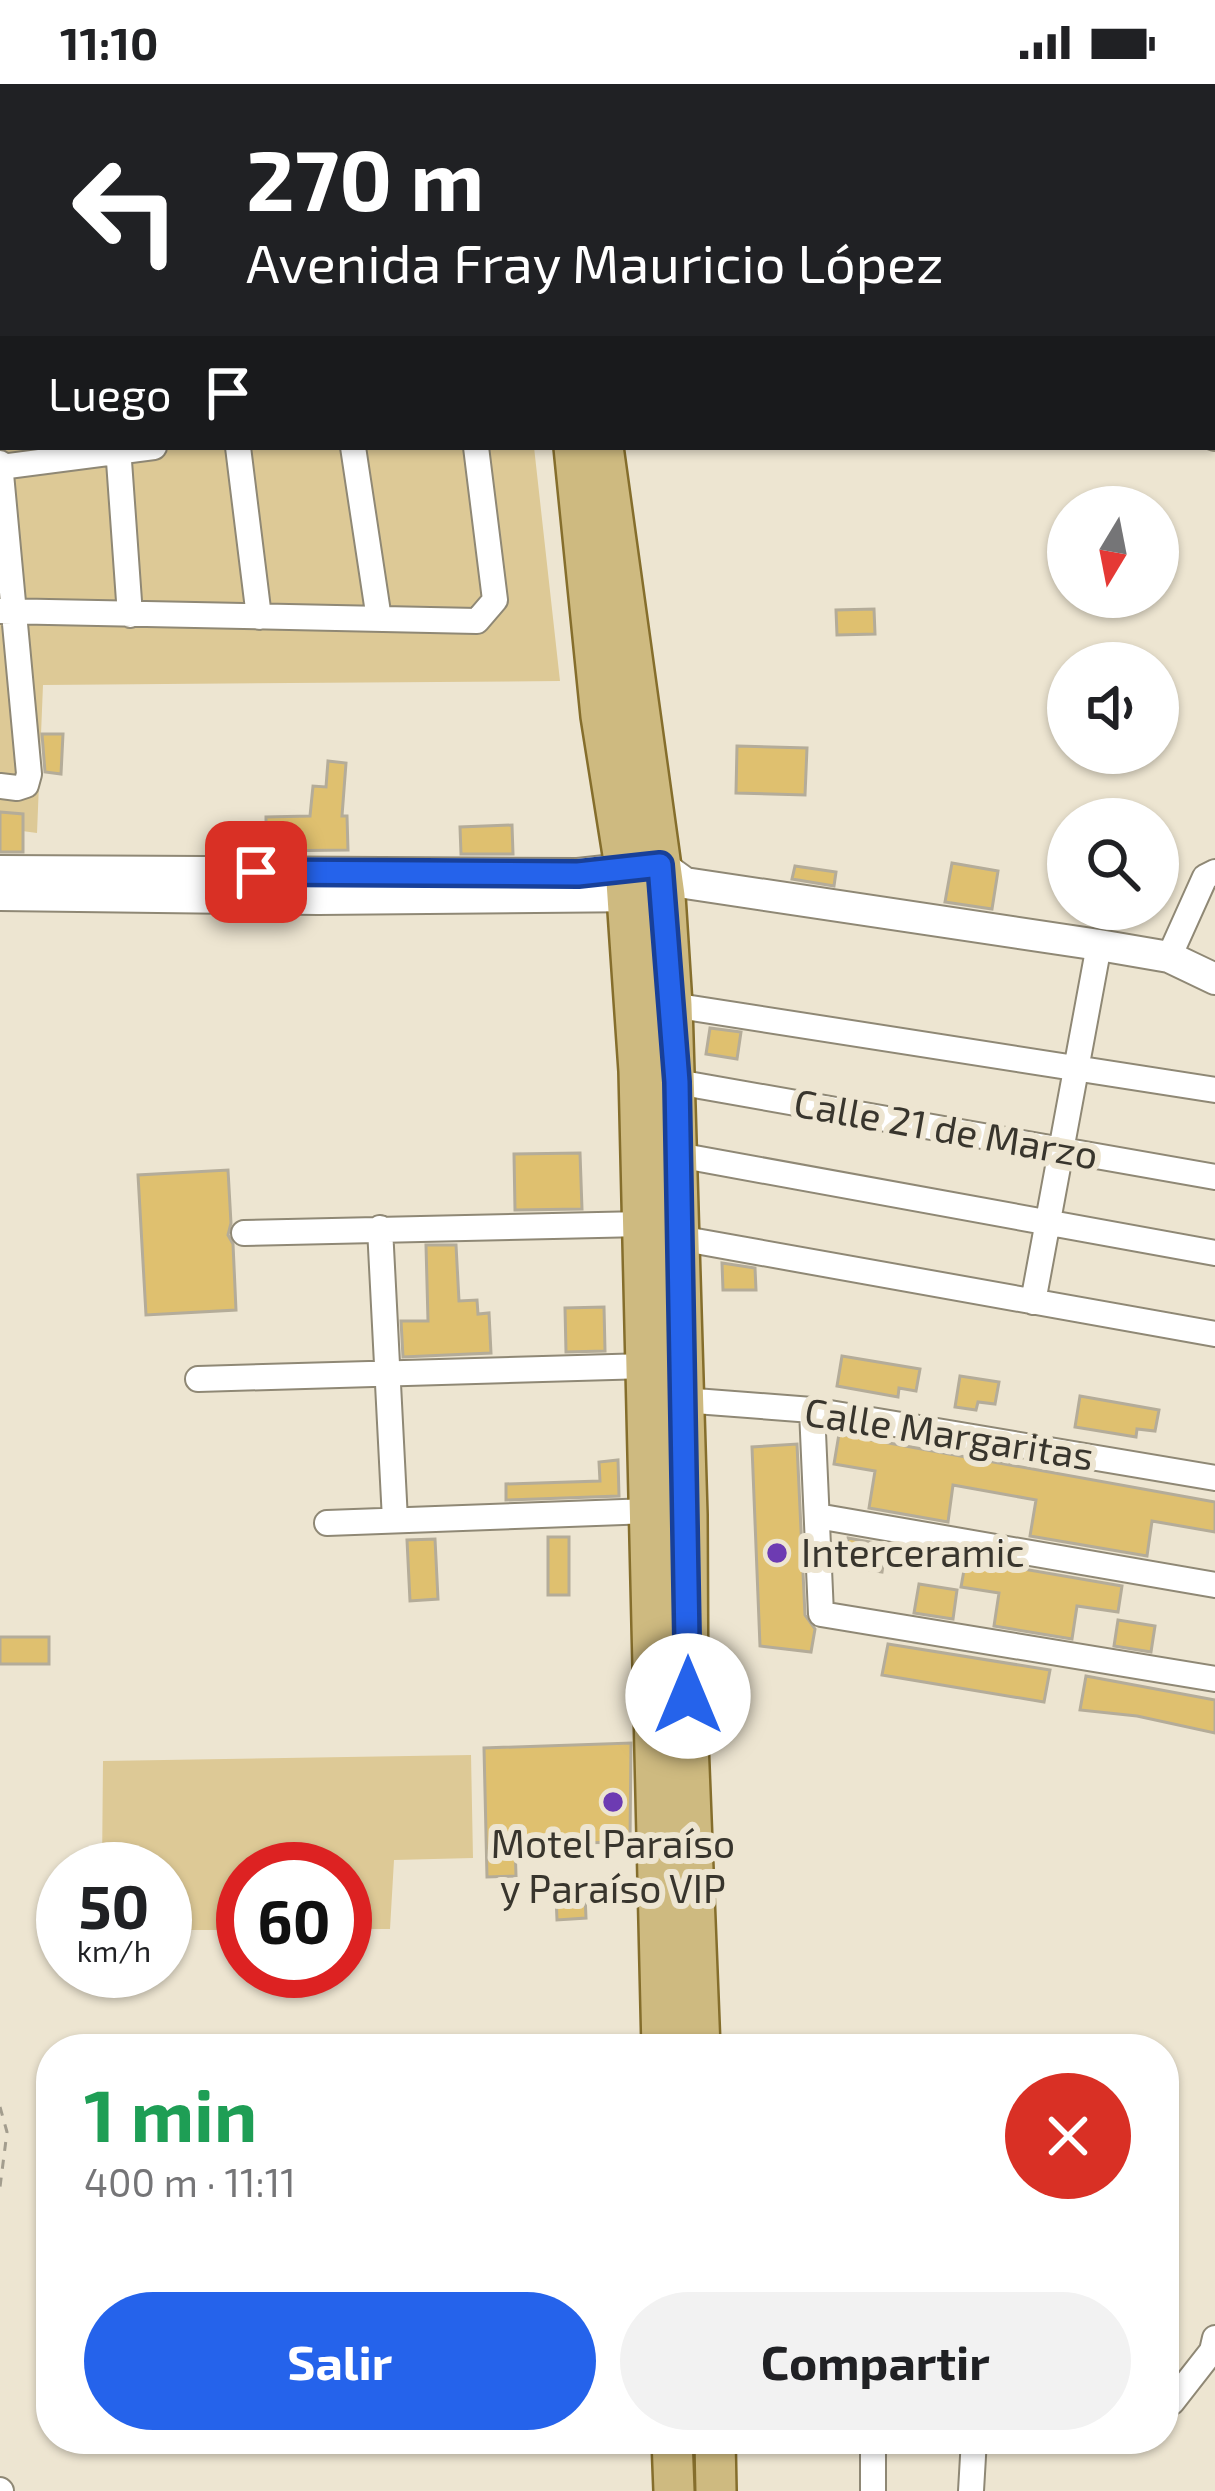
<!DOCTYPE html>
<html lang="es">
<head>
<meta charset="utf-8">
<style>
  body { margin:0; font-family:"Exo 2",sans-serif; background:#f2f2f2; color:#202124; height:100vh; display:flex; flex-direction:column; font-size:45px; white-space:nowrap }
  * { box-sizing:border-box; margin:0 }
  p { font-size:39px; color:#757577 }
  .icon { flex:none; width:66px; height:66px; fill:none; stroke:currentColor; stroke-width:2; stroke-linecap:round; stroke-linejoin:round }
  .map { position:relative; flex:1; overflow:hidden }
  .panel { position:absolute; left:36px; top:1950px; width:1143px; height:420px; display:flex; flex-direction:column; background:#fff; border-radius:48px; box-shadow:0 3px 9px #0004 }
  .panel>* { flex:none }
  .banner { position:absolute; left:0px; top:0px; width:1215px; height:366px; box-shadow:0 3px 9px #0004; background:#202124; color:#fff; overflow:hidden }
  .needle { width:78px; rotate:190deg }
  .buttons { position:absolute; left:1047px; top:402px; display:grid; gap:24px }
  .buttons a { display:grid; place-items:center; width:132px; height:132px; border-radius:50%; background:#fff; box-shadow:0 3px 9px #0004; font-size:60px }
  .speed { position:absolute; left:36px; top:1758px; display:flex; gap:24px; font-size:60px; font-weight:700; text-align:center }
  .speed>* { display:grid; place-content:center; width:156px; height:156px; border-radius:50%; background:#fff; box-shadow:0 3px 9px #0004; line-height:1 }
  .speed small { font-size:30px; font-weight:400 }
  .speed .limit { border:18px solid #d22; background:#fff; color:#111 }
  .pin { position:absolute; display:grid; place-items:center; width:102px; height:102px; color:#fff; margin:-51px; border-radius:24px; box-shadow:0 6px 18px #0006 }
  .me { position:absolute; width:132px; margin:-66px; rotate:0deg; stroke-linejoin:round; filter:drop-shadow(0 0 9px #0008) }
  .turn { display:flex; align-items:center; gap:42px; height:252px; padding:0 48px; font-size:54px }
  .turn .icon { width:156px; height:156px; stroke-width:2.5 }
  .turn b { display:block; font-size:84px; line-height:102px }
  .then { display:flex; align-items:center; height:114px; padding:0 48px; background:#0003; gap:24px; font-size:45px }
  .round { display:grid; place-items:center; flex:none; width:126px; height:126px; border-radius:63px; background:#f2f2f2 }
  .summary { display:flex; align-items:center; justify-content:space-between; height:204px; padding:0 48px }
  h1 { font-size:72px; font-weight:700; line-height:90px; color:#1e9e55 }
  .primary-button { display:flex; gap:24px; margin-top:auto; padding:24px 48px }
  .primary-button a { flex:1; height:138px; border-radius:72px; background:#2563eb; color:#fff; font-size:48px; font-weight:700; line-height:138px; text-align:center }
  .primary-button a+a { background:#f2f2f2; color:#202124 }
  .status { display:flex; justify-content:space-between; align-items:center; height:84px; padding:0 60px; background:#fff; direction:ltr }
  .status svg { height:33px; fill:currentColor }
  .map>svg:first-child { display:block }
  .green { fill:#ddc996 }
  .building { fill:#dfc06f; stroke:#b4ac99; stroke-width:3 }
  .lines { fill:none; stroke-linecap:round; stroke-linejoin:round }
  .minor-casing { stroke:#8f8875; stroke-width:28 }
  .tertiary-casing { stroke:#8f8875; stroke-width:34 }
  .primary-casing { stroke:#856e2c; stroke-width:44 }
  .path { stroke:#a39d8e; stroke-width:3; stroke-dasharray:9 9; stroke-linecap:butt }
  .minor { stroke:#fff; stroke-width:24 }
  .tertiary { stroke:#fff; stroke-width:30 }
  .primary { stroke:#ceba80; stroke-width:39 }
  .route-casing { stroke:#184099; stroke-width:30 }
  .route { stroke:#2563eb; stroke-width:21 }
  .poi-dot { fill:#6d3bb2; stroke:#ede5d1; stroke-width:4.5 }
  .labels { text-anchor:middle; stroke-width:12; stroke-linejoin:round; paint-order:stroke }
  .street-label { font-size:39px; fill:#38352d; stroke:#ede5d1 }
  .poi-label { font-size:39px; fill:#38352d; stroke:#ede5d1; text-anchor:start }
</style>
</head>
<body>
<div class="status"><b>11:10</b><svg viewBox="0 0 49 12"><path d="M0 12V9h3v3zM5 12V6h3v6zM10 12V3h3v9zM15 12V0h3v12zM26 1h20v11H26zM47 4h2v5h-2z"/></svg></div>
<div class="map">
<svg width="1215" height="2407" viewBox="0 0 1215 2407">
  <rect width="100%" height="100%" fill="#ede5d1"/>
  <path class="green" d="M0,0L121,3H3V363H534L560,597L43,601L37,749L0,744Z
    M471,1671L473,1774L394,1776L390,1845H345V1785H243V1846H165V1785H102L103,1677Z"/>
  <path class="building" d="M874,525L875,550L837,551L836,526Z
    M42,650H63L61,690L45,688Z
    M737,662L807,664L805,711L736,709Z
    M328,677L346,679L342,732H347L348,766L266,767V733L310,732L313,702L326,703Z
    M0,728L23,730V768H0Z
    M512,741L513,770H461L460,743Z
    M952,779L998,787L992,825L945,818Z
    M795,782L836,788L834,802L792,795Z
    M710,944L741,948L737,975L706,970Z
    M580,1069L582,1125L515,1126L514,1070Z
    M228,1086L231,1139L228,1151L233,1160L236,1226L146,1231L138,1091Z
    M426,1161H456L459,1217L477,1216L478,1230L489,1229L491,1269L403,1273L401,1237H428Z
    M722,1179L755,1184L756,1206H723Z
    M604,1223L605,1267L566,1268L565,1224Z
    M842,1272L920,1285L916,1307L899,1304L898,1313L837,1302Z
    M960,1292L999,1298L995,1320L978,1318L976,1326L955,1323Z
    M1080,1312L1159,1326L1155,1347L1137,1345L1136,1353L1075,1343Z
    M839,1350L1215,1418V1448L1152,1437L1147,1472L1030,1452L1036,1416L953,1401L948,1438L869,1424L875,1387L834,1380Z
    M797,1360L805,1531L815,1545L811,1568L760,1562L752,1363Z
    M618,1376L619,1412L506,1416V1400L600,1397L599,1378Z
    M548,1453H569V1511H548Z
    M848,1454L886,1461L882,1488L844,1482Z
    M435,1455L438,1515L410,1517L407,1456Z
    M966,1475L1122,1502L1118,1528L1077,1522L1072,1555L994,1542L999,1509L961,1503Z
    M919,1500L957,1506L953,1535L914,1529Z
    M1118,1536L1155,1542L1151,1568L1114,1562Z
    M0,1553H49V1580H0Z
    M888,1560L1050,1586L1044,1618L882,1591Z
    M1086,1592L1215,1616V1649L1137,1632L1080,1626Z
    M631,1659L630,1758L515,1760L516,1792L487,1793L484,1664Z
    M585,1811L586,1834L557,1836L556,1812Z"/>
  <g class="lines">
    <defs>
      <path id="minor" d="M1090,0L1091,3
        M0,107L3,106
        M1212,353L1215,354
        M118,363L130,531
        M238,363L259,533
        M353,363L379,535
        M0,379L29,690L26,701L17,704L0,702
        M0,383L154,363
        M0,527L477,537L495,516L476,363
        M1169,873L1205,793L1215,788
        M672,921L1215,1006
        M677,998L1215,1093
        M678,1071L1215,1169
        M380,1144L395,1436
        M244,1149L643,1140
        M679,1154L1215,1250
        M1033,1218L1099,861
        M198,1295L647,1282
        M682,1316L812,1326L1215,1394
        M812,1326L821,1530L1215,1595
        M817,1432L1215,1501
        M327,1439L650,1427
        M1164,2319L1172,2318L1212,2267L1215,2254
        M873,2355V2407
        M0,2406L1,2407
        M971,2407L974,2355"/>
      <path id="tertiary" d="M0,787L578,790L660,781L685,799L1099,861L1169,873L1215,895
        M0,811L318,815L647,812"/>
      <path id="primary" d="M527,0V3
        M559,0V3
        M574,363L601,632L625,783L639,987L662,1965
        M603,363L665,812L672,921L687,1431L688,1658L700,1965
        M672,2355L674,2407
        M715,2355L716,2407"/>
    </defs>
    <use href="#minor" class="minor-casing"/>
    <use href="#tertiary" class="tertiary-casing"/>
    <use href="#primary" class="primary-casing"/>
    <path class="path" d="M0,2023L7,2048L0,2103"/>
    <use href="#minor" class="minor"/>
    <use href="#tertiary" class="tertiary"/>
    <use href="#primary" class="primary"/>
  </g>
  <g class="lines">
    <defs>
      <path id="route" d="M256,788L578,790L660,781L677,998L688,1612"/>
    </defs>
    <use href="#route" class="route-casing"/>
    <use href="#route" class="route"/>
  </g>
  <g class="poi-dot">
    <circle cx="777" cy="1469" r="12"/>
    <circle cx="613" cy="1718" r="12"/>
  </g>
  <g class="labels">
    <g class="street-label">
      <text transform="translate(946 1045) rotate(10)" y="14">Calle 21 de Marzo</text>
      <text transform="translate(949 1350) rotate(9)" y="14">Calle Margaritas</text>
    </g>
    <g class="poi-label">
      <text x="801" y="1483">Interceramic</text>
      <text x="613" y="1774" text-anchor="middle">Motel Paraíso<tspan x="613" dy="45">y Paraíso VIP</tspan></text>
    </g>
  </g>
</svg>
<div class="buttons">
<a><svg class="needle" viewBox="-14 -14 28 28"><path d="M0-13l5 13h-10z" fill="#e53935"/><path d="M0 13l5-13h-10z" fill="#757577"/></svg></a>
<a><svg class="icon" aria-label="sound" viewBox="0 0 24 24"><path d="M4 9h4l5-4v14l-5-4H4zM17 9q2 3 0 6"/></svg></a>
<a><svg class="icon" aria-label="search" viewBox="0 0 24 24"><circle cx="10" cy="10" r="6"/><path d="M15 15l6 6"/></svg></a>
</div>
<div class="speed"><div>50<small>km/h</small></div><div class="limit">60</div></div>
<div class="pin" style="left:256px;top:788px;background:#d93025"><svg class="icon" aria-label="arrive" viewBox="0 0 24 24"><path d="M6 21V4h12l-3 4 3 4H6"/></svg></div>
<svg class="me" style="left:688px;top:1612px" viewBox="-20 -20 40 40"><circle r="19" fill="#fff"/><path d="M0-13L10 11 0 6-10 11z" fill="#2563eb"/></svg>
<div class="banner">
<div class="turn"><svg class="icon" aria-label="left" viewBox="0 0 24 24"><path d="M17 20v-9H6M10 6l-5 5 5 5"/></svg><div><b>270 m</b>Avenida Fray Mauricio López</div></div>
<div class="then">Luego<svg class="icon" aria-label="arrive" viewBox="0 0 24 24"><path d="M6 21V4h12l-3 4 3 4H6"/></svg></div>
</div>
<section class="panel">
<div class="summary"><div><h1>1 min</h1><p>400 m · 11:11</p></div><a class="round" style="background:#d93025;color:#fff"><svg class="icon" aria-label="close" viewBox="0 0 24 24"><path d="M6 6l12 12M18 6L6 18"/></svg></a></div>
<div class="primary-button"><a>Salir</a><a>Compartir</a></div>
</section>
</div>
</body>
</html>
